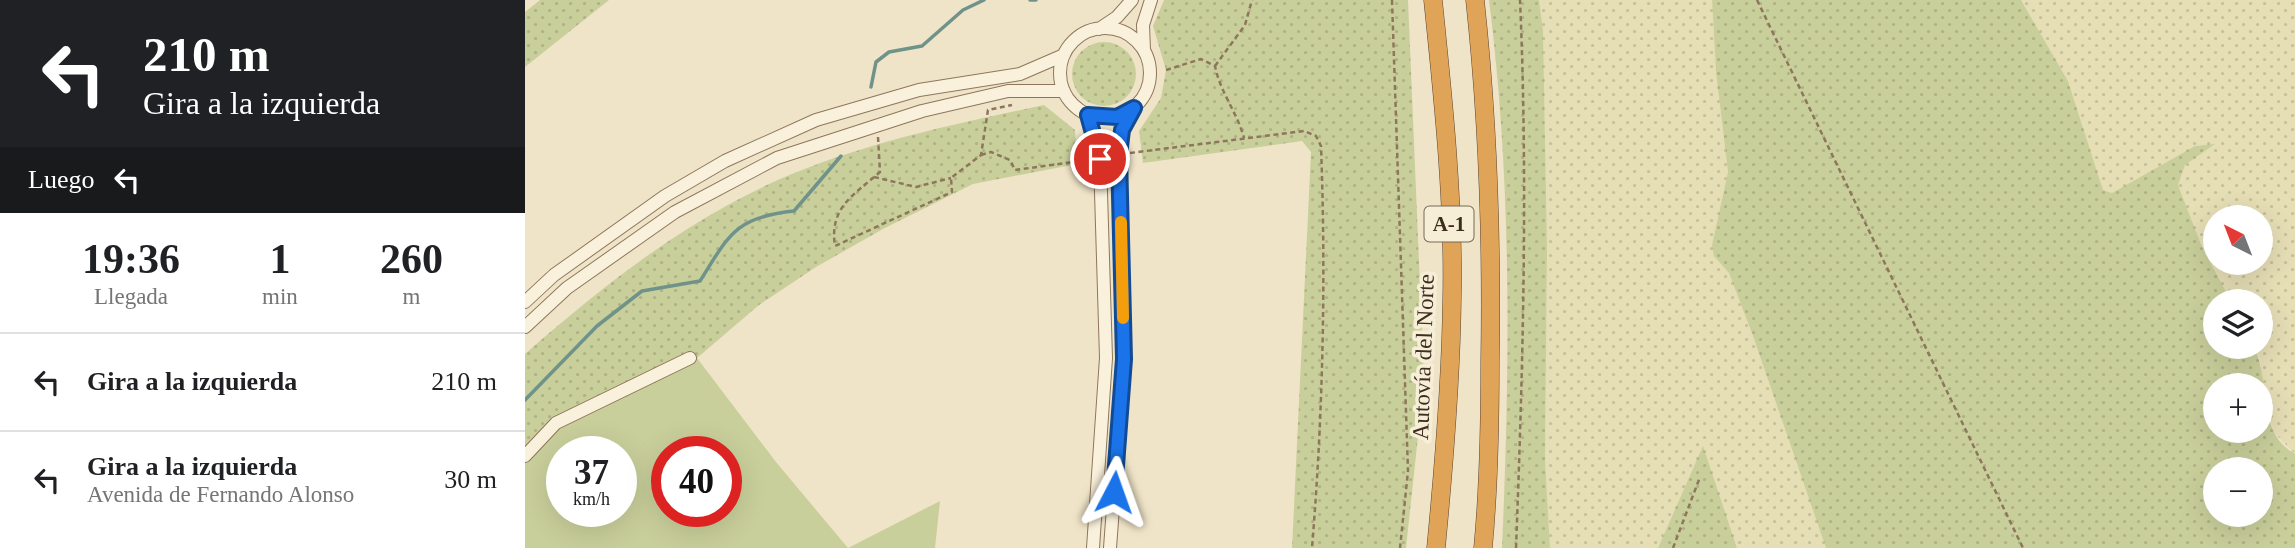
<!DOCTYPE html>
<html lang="es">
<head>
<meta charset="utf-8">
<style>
  body { margin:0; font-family:"Times New Roman",serif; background:#f6f6f6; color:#202124; height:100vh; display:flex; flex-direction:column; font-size:26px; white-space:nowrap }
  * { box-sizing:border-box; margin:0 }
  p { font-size:23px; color:#757577 }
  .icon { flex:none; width:38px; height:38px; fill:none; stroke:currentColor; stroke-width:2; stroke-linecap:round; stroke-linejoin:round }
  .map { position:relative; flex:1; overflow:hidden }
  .sheet { display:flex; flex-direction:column; background:#fff; width:525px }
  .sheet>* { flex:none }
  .hud { background:#202124; color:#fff; overflow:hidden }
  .needle { width:46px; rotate:318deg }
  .buttons { position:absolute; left:1678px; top:205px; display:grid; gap:14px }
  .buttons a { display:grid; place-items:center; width:70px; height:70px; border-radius:50%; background:#fff; box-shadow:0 7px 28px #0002; font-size:35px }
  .speed { position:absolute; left:21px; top:436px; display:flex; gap:14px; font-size:35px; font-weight:700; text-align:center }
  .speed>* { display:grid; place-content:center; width:91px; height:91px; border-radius:50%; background:#fff; box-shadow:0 7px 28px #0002; line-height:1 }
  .speed small { font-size:18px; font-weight:400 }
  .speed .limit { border:10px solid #d22; background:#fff; color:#111 }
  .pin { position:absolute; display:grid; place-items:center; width:60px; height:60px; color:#fff; margin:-30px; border:4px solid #fff; border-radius:50%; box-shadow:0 2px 7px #0007 }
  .me { position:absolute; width:77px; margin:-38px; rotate:4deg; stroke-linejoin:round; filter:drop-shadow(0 0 5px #0008) }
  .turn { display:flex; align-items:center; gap:24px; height:147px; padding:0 28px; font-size:32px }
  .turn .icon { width:91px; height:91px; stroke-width:2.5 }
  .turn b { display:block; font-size:49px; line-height:60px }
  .then { display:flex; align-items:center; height:66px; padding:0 28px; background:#0003; gap:14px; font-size:26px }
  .eta { display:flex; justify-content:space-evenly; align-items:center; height:119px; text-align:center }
  .eta b { font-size:42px; font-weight:600; line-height:49px }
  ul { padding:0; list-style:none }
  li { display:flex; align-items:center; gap:21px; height:98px; padding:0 28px; border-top:2px solid #e0e0e0 }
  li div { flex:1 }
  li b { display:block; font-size:26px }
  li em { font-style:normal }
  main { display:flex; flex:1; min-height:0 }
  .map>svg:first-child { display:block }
  .farmland { fill:url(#farmland-dots); fill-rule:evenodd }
  .grass { fill:url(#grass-dots); fill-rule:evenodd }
  .garden { fill:#c9cf9b; fill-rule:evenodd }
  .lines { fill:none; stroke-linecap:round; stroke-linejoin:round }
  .stream { stroke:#6f938a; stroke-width:3.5 }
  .minor-casing { stroke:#8d765c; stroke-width:14 }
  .highway-casing { stroke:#5b4430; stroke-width:19 }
  .path { stroke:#8d765c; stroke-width:2.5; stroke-dasharray:5 3.5; stroke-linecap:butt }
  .minor { stroke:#faf1dc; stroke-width:12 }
  .highway { stroke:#e0a458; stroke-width:18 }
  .route-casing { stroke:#114b97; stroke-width:18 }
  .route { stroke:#1a73e8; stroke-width:12 }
  .slow { stroke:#f59e0b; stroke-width:12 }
  .labels { text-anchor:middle; stroke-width:7; stroke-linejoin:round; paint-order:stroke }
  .shield { fill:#f7eed8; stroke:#756857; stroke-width:2 }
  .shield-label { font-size:21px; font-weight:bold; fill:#3d2e20 }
  .street-label { font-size:23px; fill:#3d2e20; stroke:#f7eed8 }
</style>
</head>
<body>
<main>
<section class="sheet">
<div class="hud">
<div class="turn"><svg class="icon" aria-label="left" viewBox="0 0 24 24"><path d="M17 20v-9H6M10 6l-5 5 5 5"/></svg><div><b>210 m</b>Gira a la izquierda</div></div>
<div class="then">Luego<svg class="icon" aria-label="left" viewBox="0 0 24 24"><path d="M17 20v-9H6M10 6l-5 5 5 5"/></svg></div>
</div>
<div class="eta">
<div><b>19:36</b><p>Llegada</p></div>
<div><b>1</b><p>min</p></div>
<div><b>260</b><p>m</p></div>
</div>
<ul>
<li><svg class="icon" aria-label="left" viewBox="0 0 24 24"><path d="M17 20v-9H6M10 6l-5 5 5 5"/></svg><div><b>Gira a la izquierda</b></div><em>210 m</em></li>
<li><svg class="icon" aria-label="left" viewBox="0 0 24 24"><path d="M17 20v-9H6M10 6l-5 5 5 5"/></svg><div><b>Gira a la izquierda</b><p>Avenida de Fernando Alonso</p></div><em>30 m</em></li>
</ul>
</section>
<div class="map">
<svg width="1770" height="548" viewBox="0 0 1770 548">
  <defs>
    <pattern id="farmland-dots" width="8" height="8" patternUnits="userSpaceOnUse" patternTransform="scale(1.75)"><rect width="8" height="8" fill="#e6deb5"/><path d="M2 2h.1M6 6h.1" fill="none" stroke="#c6bf9b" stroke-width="1.8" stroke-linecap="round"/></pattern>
    <pattern id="grass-dots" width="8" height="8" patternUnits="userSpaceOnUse" patternTransform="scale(1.75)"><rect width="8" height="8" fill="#c9cf9b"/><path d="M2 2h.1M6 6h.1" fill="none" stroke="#aeb285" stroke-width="1.8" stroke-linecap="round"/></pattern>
  </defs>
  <rect width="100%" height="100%" fill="#f0e4c8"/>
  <path class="farmland" d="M1014,0H1187L1191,72L1203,172L1187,245L1190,256L1204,273L1228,336L1301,548H1212L1178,447L1133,548H1025L1020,459L1022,247L1018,30Z
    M1496,0H1770V454L1749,432L1739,400L1735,358L1729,347L1736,346V301H1706L1677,247L1653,185L1660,165L1688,145L1670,146L1587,193L1578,190L1543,81ZM1690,217H1736V262H1690Z"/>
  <path class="grass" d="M15,0H84L0,67V12Z
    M639,0H883L899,381L881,548H767L786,152L777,141L618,163L614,131L636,98L641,70L628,26Z
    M964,0H1014L1018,30L1022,247L1020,459L1025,548H977C985,365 987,182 964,0Z
    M1187,0H1496L1543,81L1578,190L1587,193L1670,146L1690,144L1660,165L1653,185L1677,247L1706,301H1690V346L1729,347C1746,380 1731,433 1770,454V548H1301L1228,336L1204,273L1189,256L1187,245L1203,172L1191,72ZM1736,385V430H1690V385ZM1736,469V514H1690V469Z
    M547 74a32 32 0 1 1 64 0a32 32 0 1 1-64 0Z
    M519,105L550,130L552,164L448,184L358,229L291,267L234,305L172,358L0,469V354C63,299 127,247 201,206C298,151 411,128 519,105Z
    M1178,446L1212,548H1133Z"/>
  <path class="garden" d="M172,358L251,462L323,548L415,501L410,548H0V466L37,427L131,383ZM37,452H96V511H37ZM142,452H201V511H142Z"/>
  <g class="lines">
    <path class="stream" d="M505,0H511
      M346,87L351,62L364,52L397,46L438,10L459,0
      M0,400L72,326L117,291L175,281C204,235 210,217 269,211L316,156"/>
    <defs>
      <path id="minor" d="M535 73a45 45 0 1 1 90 0a45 45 0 1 1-90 0Z
        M574,29L592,17L607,0
        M619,50L618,25L626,0
        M563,115L575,159L581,358L568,548
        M0,302L29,275L140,196L200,161L291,120L394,90L495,74L539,55
        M0,327L42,288L150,212L252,158L397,111L483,91H539
        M0,456L31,423L165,358
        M585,548L599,359L594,155L597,130L609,108"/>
      <path id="highway" d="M908,0C918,97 929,201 927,298C926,381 919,465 911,548
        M950,0C963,120 967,241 965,362C965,424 964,486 958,548"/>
    </defs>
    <use href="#minor" class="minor-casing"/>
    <use href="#highway" class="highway-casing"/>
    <path class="path" d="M867,0L883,471L875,548
      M1232,0L1498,548
      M690,66L720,25L727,0
      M641,70L676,59L690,66C695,92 712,112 719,138
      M353,137L355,172C329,195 304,207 310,246L427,192L426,178L456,155L463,110L487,105
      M605,153L779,131L791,136L796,146C801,280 798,414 787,548
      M456,155L466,152L485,160L490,170L563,160
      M349,177L391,187L426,178
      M991,548C998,366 1003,182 995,0
      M1148,548L1175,477"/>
    <use href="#minor" class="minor"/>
    <use href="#highway" class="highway"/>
  </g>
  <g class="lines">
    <defs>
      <path id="route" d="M575,159L563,115L592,117L609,108L597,130L594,155L599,359L589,492"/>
    </defs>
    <use href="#route" class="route-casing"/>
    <use href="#route" class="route"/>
    <path class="slow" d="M596,222L598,318"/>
  </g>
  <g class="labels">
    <rect class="shield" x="899.5" y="206.5" width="49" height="35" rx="5"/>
    <g class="shield-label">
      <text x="924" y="231">A-1</text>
    </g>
    <g class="street-label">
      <text transform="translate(898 357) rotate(-88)" y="8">Autovía del Norte</text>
    </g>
  </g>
</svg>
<div class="buttons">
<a><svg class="needle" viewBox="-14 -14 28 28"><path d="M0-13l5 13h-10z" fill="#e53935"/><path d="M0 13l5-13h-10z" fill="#757577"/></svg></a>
<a><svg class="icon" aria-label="layers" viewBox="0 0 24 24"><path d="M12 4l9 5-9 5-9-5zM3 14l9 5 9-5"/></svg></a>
<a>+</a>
<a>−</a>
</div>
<div class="speed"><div>37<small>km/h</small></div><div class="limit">40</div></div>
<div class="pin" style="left:575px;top:159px;background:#d93025"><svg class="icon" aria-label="arrive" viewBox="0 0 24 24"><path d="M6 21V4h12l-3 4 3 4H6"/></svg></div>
<svg class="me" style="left:589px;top:492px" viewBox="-20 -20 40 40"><path d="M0-17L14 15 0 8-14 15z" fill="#1a73e8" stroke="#fff" stroke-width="4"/></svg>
</div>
</main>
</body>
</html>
